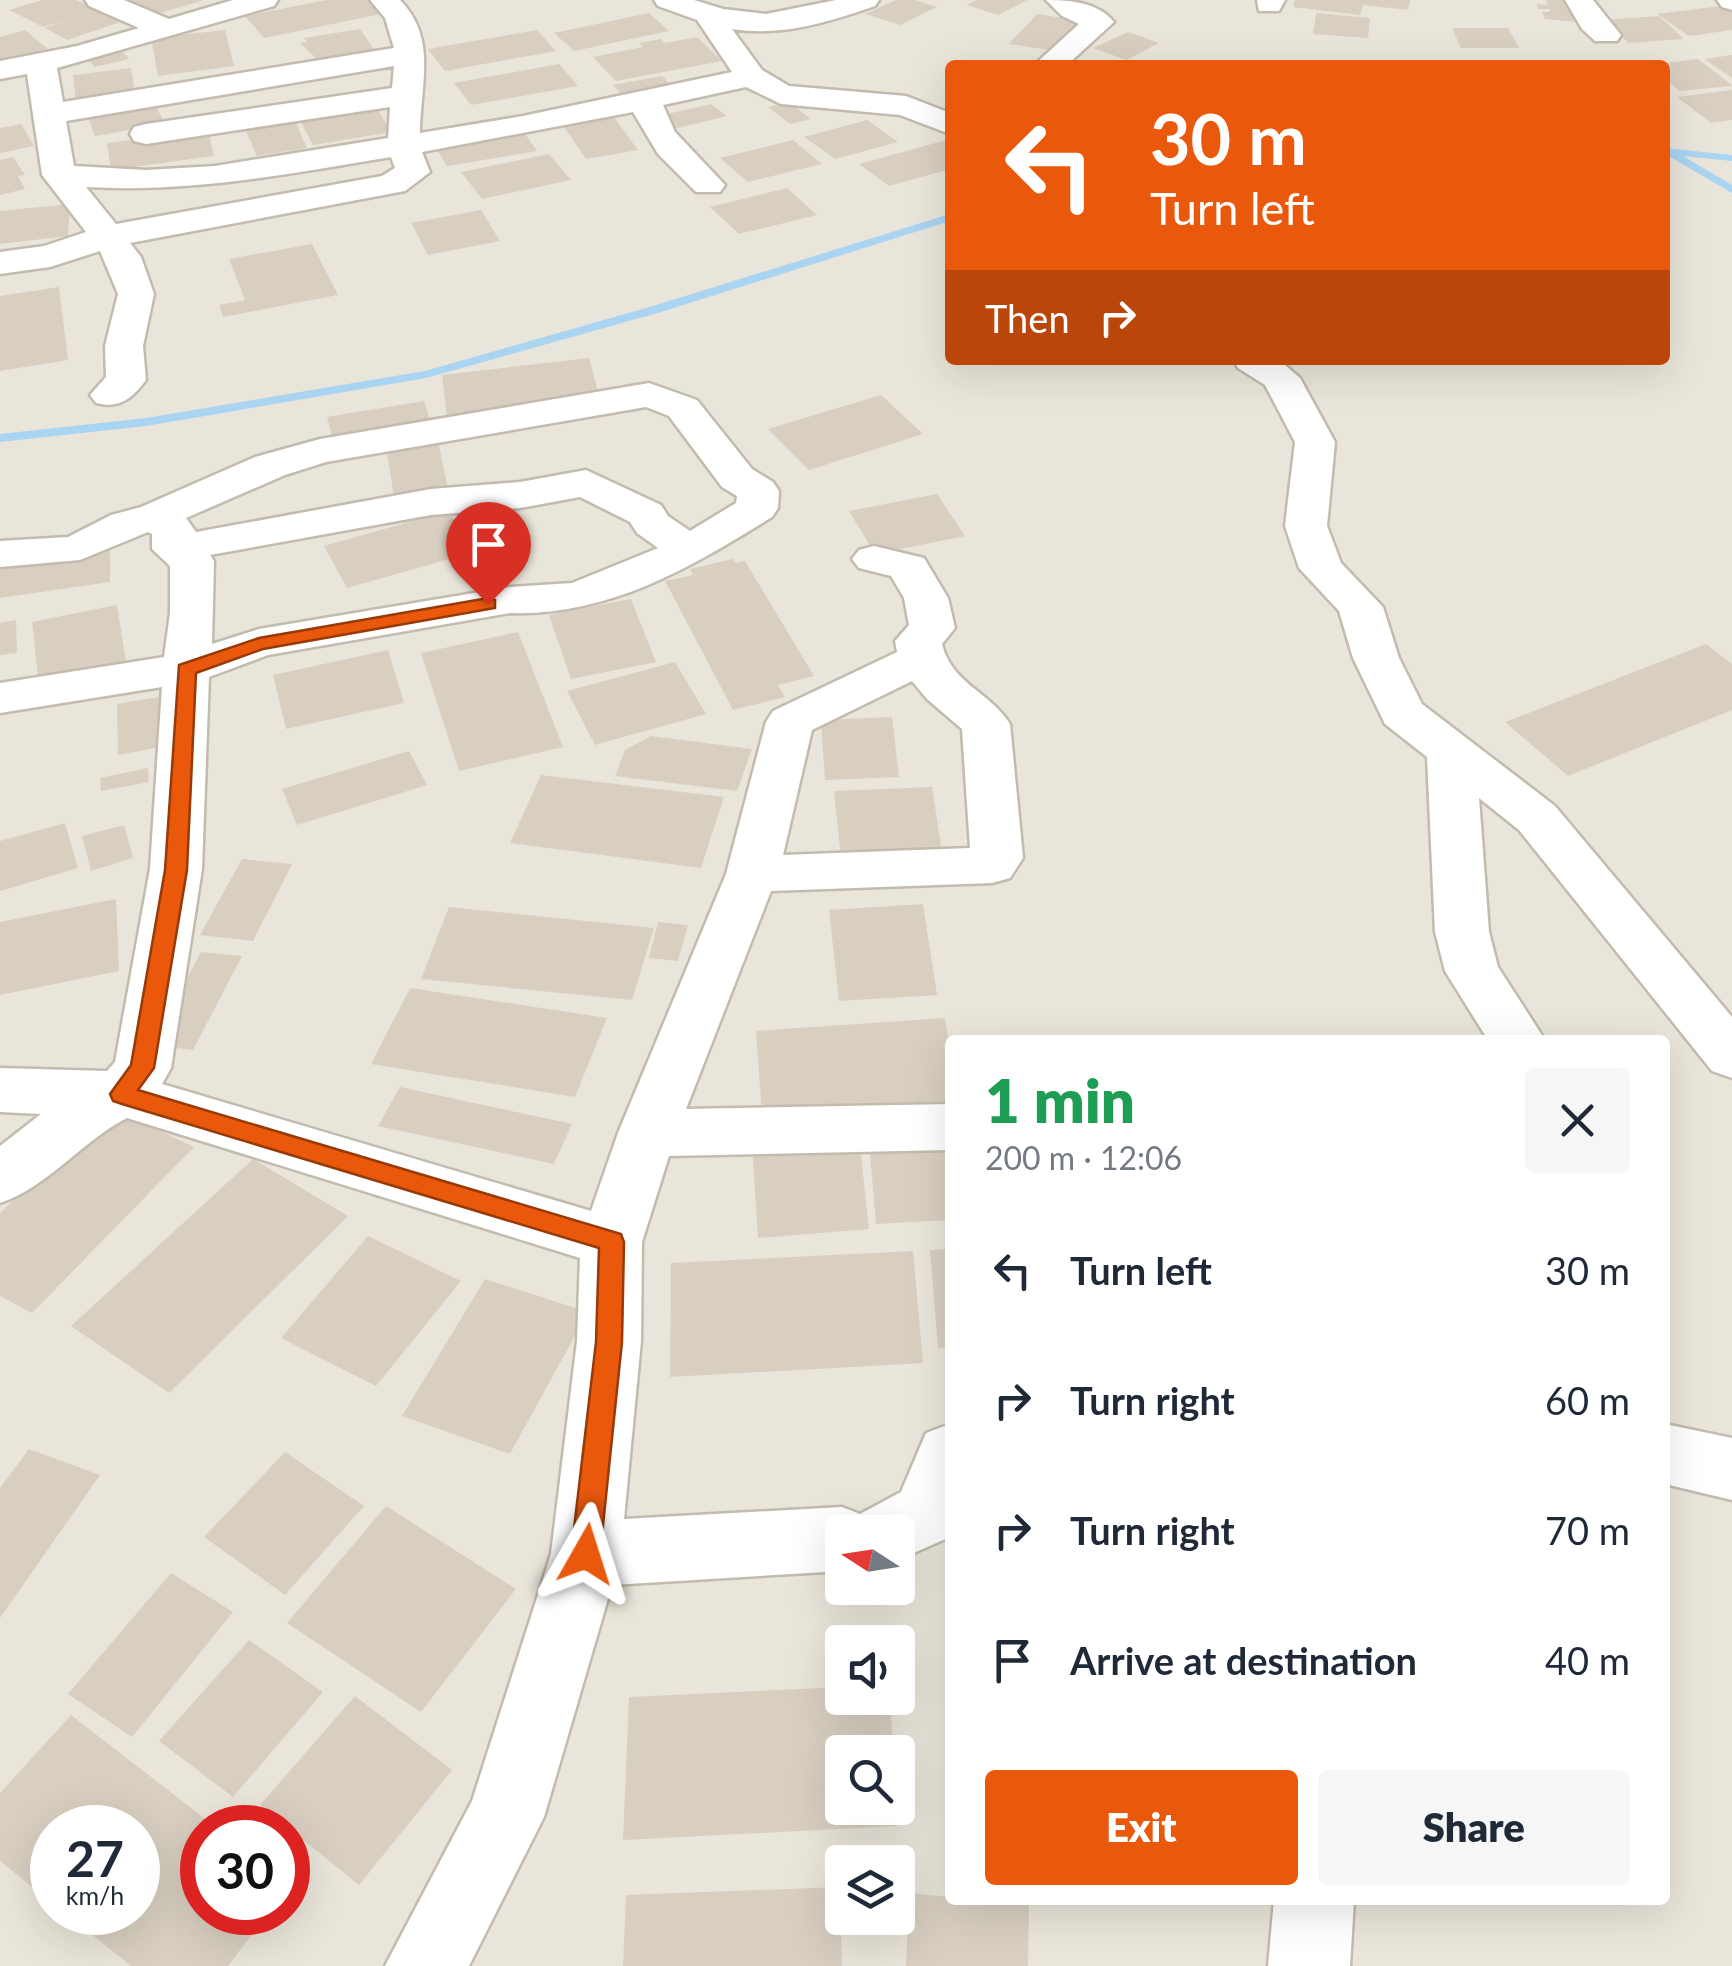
<!DOCTYPE html>
<html lang="en">
<head>
<meta charset="utf-8">
<style>
  body { margin:0; font-family:Lato,sans-serif; background:#f6f6f7; color:#1f2937; height:100vh; display:flex; flex-direction:column; font-size:38px; white-space:nowrap }
  * { box-sizing:border-box; margin:0 }
  p { font-size:32px; color:#747a83 }
  .icon { flex:none; width:55px; height:55px; fill:none; stroke:currentColor; stroke-width:2; stroke-linecap:round; stroke-linejoin:round }
  .map { position:relative; flex:1; overflow:hidden }
  .panel { position:absolute; left:945px; top:1035px; width:725px; height:870px; display:flex; flex-direction:column; background:#fff; border-radius:10px; box-shadow:0 10px 40px #0002 }
  .panel>* { flex:none }
  .guide { position:absolute; left:945px; top:60px; width:725px; height:305px; border-radius:10px; box-shadow:0 10px 40px #0002; background:#ea580c; color:#fff; overflow:hidden }
  .needle { width:65px; rotate:282deg }
  .fabs { position:absolute; left:825px; top:1515px; display:grid; gap:20px }
  .fabs a { display:grid; place-items:center; width:90px; height:90px; border-radius:10px; background:#fff; box-shadow:0 10px 40px #0002; font-size:50px }
  .speed { position:absolute; left:30px; top:1805px; display:flex; gap:20px; font-size:50px; font-weight:700; text-align:center }
  .speed>* { display:grid; place-content:center; width:130px; height:130px; border-radius:50%; background:#fff; box-shadow:0 10px 40px #0002; line-height:1 }
  .speed small { font-size:25px; font-weight:400 }
  .speed .limit { border:15px solid #d22; background:#fff; color:#111 }
  .pin { position:absolute; display:grid; place-items:center; width:85px; height:85px; color:#fff; margin:-102px -42px; border-radius:50% 50% 50% 0; rotate:-45deg; box-shadow:0 0 10px #0007 }
  .pin .icon { rotate:45deg }
  .me { position:absolute; width:110px; margin:-55px; rotate:6deg; stroke-linejoin:round; filter:drop-shadow(0 0 8px #0008) }
  .turn { display:flex; align-items:center; gap:35px; height:210px; padding:0 40px; font-size:45px }
  .turn .icon { width:130px; height:130px; stroke-width:2.5 }
  .turn b { display:block; font-size:70px; line-height:85px }
  .then { display:flex; align-items:center; height:95px; padding:0 40px; background:#0003; gap:20px; font-size:38px }
  .round { display:grid; place-items:center; flex:none; width:105px; height:105px; border-radius:10px; background:#f6f6f7 }
  .overview { display:flex; align-items:center; justify-content:space-between; height:170px; padding:0 40px }
  h1 { font-size:60px; font-weight:800; line-height:75px; color:#1e9e55 }
  .primary-button { display:flex; gap:20px; margin-top:auto; padding:20px 40px }
  .primary-button a { flex:1; height:115px; border-radius:10px; background:#ea580c; color:#fff; font-size:40px; font-weight:800; line-height:115px; text-align:center }
  .primary-button a+a { background:#f6f6f7; color:#1f2937 }
  ul { padding:0; list-style:none }
  li { display:flex; align-items:center; gap:30px; height:130px; padding:0 40px }
  li div { flex:1 }
  li b { display:block; font-size:38px }
  li em { font-style:normal }
  .map>svg:first-child { display:block }
  .residential { fill:#eae5da; fill-rule:evenodd }
  .lines { fill:none; stroke-linecap:round; stroke-linejoin:round }
  .stream { fill:#a9d4f2; fill-rule:evenodd }
  .building { fill:#d8cfc1 }
  .minor-casing { stroke:#c2bbae; stroke-width:5 }
  .minor { fill:#fff; fill-rule:evenodd }
  .route { fill:#ea580c; stroke:#983908; stroke-width:2.5 }
</style>
</head>
<body>
<div class="map">
<svg width="1732" height="1966" viewBox="0 0 1732 1966">
  <rect width="100%" height="100%" fill="#f6f3ec"/>
  <path class="residential" d="M0,0H1732V1966H0ZM950,65H1665V360H950ZM950,1040H1665V1900H950ZM842,1532H898V1588H842ZM842,1642H898V1698H842ZM842,1752H898V1808H842ZM52,1828H138V1912H52ZM202,1828H288V1912H202ZM842,1862H898V1918H842Z"/>
  <g class="lines">
    <path class="stream" d="M1665,148L1732,155V161L1683,156L1732,185V193L1665,154Z
      M950,214V221L661,312L426,378L146,426L0,442V434L146,418L425,371L653,306Z"/>
  </g>
  <path class="building" d="M42,0H76L121,22L67,40L45,28L64,21L43,27L9,10Z
    M131,0H202V1L156,14Z
    M327,0H367L381,14L264,38L245,16Z
    M896,0H914L937,7L900,25L865,14Z
    M977,0H1027L998,15L967,5Z
    M1295,0H1410L1408,10L1363,5L1360,15L1293,7Z
    M1546,0H1578L1586,23L1545,19L1542,12H1550V9H1538L1537,4L1548,5Z
    M1721,6L1732,13V30L1689,36L1657,14Z
    M649,13L669,31L574,51L554,33Z
    M1316,13L1370,18L1368,38L1313,34Z
    M1037,14L1083,21L1056,51L1009,44Z
    M1659,16L1684,39L1629,43L1604,20Z
    M1452,28H1508L1519,48H1461Z
    M360,29L375,51L318,60L300,43L307,42L304,38Z
    M25,30L48,49L0,61V37Z
    M225,30L234,66L158,76L151,38Z
    M537,30L556,51L445,71L428,49Z
    M1128,32L1159,43L1126,60L1093,48Z
    M697,37L722,61L616,81L593,57L643,47L639,43L661,39L665,43Z
    M121,50L129,59L95,67L87,58Z
    M1732,55V78L1704,59Z
    M1698,59L1732,85V86L1680,91L1665,79V63Z
    M559,64L578,86L471,105L454,83Z
    M131,68L135,94L76,101L73,75Z
    M662,76L670,84L621,94L613,85Z
    M1732,90V120L1711,123L1677,97Z
    M154,102L165,124L95,136L86,113Z
    M789,102L811,119L790,124L768,107Z
    M374,103L391,132L313,145L298,116Z
    M711,104L727,116L674,129L659,116Z
    M614,117L638,150L586,159L563,125Z
    M867,120L898,142L835,159L804,137Z
    M295,121L307,148L257,156L245,129Z
    M21,124L34,146L0,153V128Z
    M521,128L537,151L447,166L433,143Z
    M208,130L214,156L111,170L107,143Z
    M950,139V169L889,186L859,164Z
    M793,140L822,164L748,182L720,158Z
    M549,154L571,180L482,199L461,172Z
    M13,157L25,175L18,176L25,189L0,195V160Z
    M787,188L817,215L739,234L710,207Z
    M70,204L68,236L0,244V211Z
    M481,210L500,241L428,255L411,223Z
    M312,244L338,295L223,317L219,305L245,300L229,259Z
    M59,287L68,360L0,371V296Z
    M589,358L600,399L447,417L442,375Z
    M881,395L923,434L809,470L768,429Z
    M424,401L432,427L334,443L327,417Z
    M438,440L448,490L394,497L386,446Z
    M937,494L965,536L875,554L849,511Z
    M448,511L474,552L347,588L324,546Z
    M110,549V582L0,598V565Z
    M733,559L736,563L745,561L814,676L778,685L785,697L733,710L665,581L693,575L690,569Z
    M631,599L656,662L571,679L549,615Z
    M117,605L127,668L39,686L32,622Z
    M16,620L17,653L0,655V623Z
    M518,632L563,747L459,771L421,653Z
    M1706,644L1732,664V710L1568,776L1505,722Z
    M388,650L404,703L286,729L273,675Z
    M675,662L706,714L595,745L567,691Z
    M159,697L161,747L118,755L117,704Z
    M892,717L899,777L825,780L821,720Z
    M651,736L752,749L737,791L615,776L625,750Z
    M409,751L427,785L297,825L282,789Z
    M148,768L149,782L101,791L100,778Z
    M541,775L724,797L701,868L510,843Z
    M932,787L942,852L841,858L834,791Z
    M65,823L78,868L0,891V841Z
    M124,825L133,858L91,871L82,836Z
    M242,859L292,864L253,941L200,935Z
    M116,899L119,971L0,995V922Z
    M923,904L937,995L839,1001L829,910Z
    M449,907L654,928L632,1000L421,979Z
    M658,922L688,925L678,961L649,958Z
    M201,952L242,956L193,1050L152,1045Z
    M410,988L607,1018L575,1097L371,1064Z
    M945,1018L950,1049V1101L762,1115L756,1031Z
    M400,1087L572,1124L554,1164L378,1126Z
    M110,1107L194,1147L32,1313L0,1296V1213Z
    M859,1136L869,1229L758,1238L752,1144Z
    M950,1137V1220L876,1224L869,1142Z
    M253,1159L348,1216L169,1393L71,1326Z
    M368,1236L461,1281L376,1386L281,1338Z
    M950,1249V1347L938,1348L930,1250Z
    M913,1251L923,1363L670,1377L671,1263Z
    M485,1279L588,1312L510,1454L402,1416Z
    M29,1449L100,1475L0,1618V1488Z
    M285,1452L364,1506L285,1595L204,1537Z
    M386,1506L516,1589L421,1712L287,1623Z
    M171,1573L233,1612L132,1737L68,1694Z
    M249,1640L323,1692L233,1797L159,1741Z
    M842,1687V1698H890L893,1752H842V1808H896L897,1826L623,1840L629,1697Z
    M355,1696L452,1770L359,1885L260,1805Z
    M71,1715L217,1828H202V1912H269L228,1966H131L64,1912H138V1828H52V1903L0,1861V1793Z
    M840,1887L842,1966H623L626,1895Z
    M909,1893L950,1897V1900L1029,1903L1028,1966H906Z"/>
  <g class="lines">
    <defs>
      <path id="minor" d="M85,0H124L169,19L233,0H278L274,6L57,68L63,102L394,48L385,18L370,0H400C438,39 420,85 420,133L523,116L732,72L697,20L658,6L654,0H694L723,9L766,14L836,0H879L875,6C829,22 781,37 732,29L762,70L789,86L906,96L950,113V134L900,115L781,104L746,87L663,105L675,132L725,185L720,192H696L658,154L633,112L422,152L430,172L405,191L130,243L141,257L154,294L143,346L146,380C132,399 119,409 96,403L90,395L106,377L105,346L118,294L100,251L50,267L0,274V252L44,246L86,232L42,175L27,74L0,79V61L77,46L139,28L89,6ZM394,66L392,88L146,124L134,127L130,134L134,141L146,144L390,107L388,138L215,166L146,170L74,166L66,121ZM391,157L395,168L382,176L116,224L86,187C190,193 289,174 391,157Z
        M1046,0C1069,0 1098,2 1114,22L1067,65H1034L1079,24L1062,16Z
        M1257,0H1285L1279,11H1259Z
        M1565,0H1593L1621,35L1617,41H1595L1582,29Z
        M1717,0H1732V10L1722,7Z
        M1233,360H1279L1300,378L1335,442L1327,526L1341,563L1383,607L1399,658L1422,704L1555,806L1732,1017V1078L1712,1071L1519,830L1479,798L1489,932L1498,967L1545,1040H1488L1445,971L1435,932L1427,757L1385,724L1353,658L1339,611L1299,568L1285,526L1295,442L1265,385L1238,368Z
        M649,383L697,400L752,469L773,482L779,491L778,508L772,517C690,568 609,616 510,613L268,655L209,677L202,869L171,1068L162,1084L591,1211L618,1133L726,874L766,722L773,711L897,652L895,641L909,625L904,598L891,576L859,568L852,559L859,550L874,546L924,558L948,598L955,628L942,644C951,683 990,692 1010,724L1023,858L1010,878L992,883L771,891L686,1109L950,1104V1150L669,1156L642,1242L641,1341L624,1519L842,1507L860,1514L901,1492L926,1433L950,1424V1537L898,1560V1532H842V1571L612,1585L544,1817L469,1966H385L472,1801L551,1554L577,1341L580,1258L127,1118C82,1141 48,1187 0,1203V1146L41,1114L0,1112V1068L107,1071L115,1062L150,869L162,687L0,713V683L164,657L170,613V566L152,549V534L148,532L80,560L0,567V541L68,537L111,515L141,507L255,457L320,439ZM646,407L669,416L722,487L737,496L736,503L690,531L668,516L661,505L586,470L520,482L431,489L196,532L186,518L285,475L326,462ZM580,497L630,522L637,533L658,548L572,583L510,587L259,629L212,644L214,561L210,555L431,515L520,508ZM912,681L927,699L962,729L970,848L783,855L812,730Z
        M1665,1424L1732,1438V1500L1665,1484Z
        M1274,1900H1354L1350,1966H1268Z"/>
    </defs>
    <use href="#minor" class="minor-casing"/>
    <use href="#minor" class="minor"/>
  </g>
  <path class="route" d="M488,598L495,600V608L263,649L196,673L187,870L154,1068L138,1090L621,1234L624,1242L622,1342L600,1554L596,1564L586,1568L575,1564L571,1554L596,1342L599,1248L122,1104L113,1101L110,1094L131,1065L165,870L179,665L259,638Z"/>
</svg>
<div class="fabs">
<a><svg class="needle" viewBox="-14 -14 28 28"><path d="M0-13l5 13h-10z" fill="#e53935"/><path d="M0 13l5-13h-10z" fill="#747a83"/></svg></a>
<a><svg class="icon" aria-label="sound" viewBox="0 0 24 24"><path d="M4 9h4l5-4v14l-5-4H4zM17 9q2 3 0 6"/></svg></a>
<a><svg class="icon" aria-label="search" viewBox="0 0 24 24"><circle cx="10" cy="10" r="6"/><path d="M15 15l6 6"/></svg></a>
<a><svg class="icon" aria-label="layers" viewBox="0 0 24 24"><path d="M12 4l9 5-9 5-9-5zM3 14l9 5 9-5"/></svg></a>
</div>
<div class="speed"><div>27<small>km/h</small></div><div class="limit">30</div></div>
<div class="pin" style="left:488px;top:604px;background:#d93025"><svg class="icon" aria-label="arrive" viewBox="0 0 24 24"><path d="M6 21V4h12l-3 4 3 4H6"/></svg></div>
<svg class="me" style="left:586px;top:1554px" viewBox="-20 -20 40 40"><path d="M0-17L14 15 0 8-14 15z" fill="#ea580c" stroke="#fff" stroke-width="4"/></svg>
<div class="guide">
<div class="turn"><svg class="icon" aria-label="left" viewBox="0 0 24 24"><path d="M17 20v-9H6M10 6l-5 5 5 5"/></svg><div><b>30 m</b>Turn left</div></div>
<div class="then">Then<svg class="icon" aria-label="right" viewBox="0 0 24 24"><path d="M7 20v-9h11M14 6l5 5-5 5"/></svg></div>
</div>
<section class="panel">
<div class="overview"><div><h1>1 min</h1><p>200 m · 12:06</p></div><a class="round"><svg class="icon" aria-label="close" viewBox="0 0 24 24"><path d="M6 6l12 12M18 6L6 18"/></svg></a></div>
<ul>
<li><svg class="icon" aria-label="left" viewBox="0 0 24 24"><path d="M17 20v-9H6M10 6l-5 5 5 5"/></svg><div><b>Turn left</b></div><em>30 m</em></li>
<li><svg class="icon" aria-label="right" viewBox="0 0 24 24"><path d="M7 20v-9h11M14 6l5 5-5 5"/></svg><div><b>Turn right</b></div><em>60 m</em></li>
<li><svg class="icon" aria-label="right" viewBox="0 0 24 24"><path d="M7 20v-9h11M14 6l5 5-5 5"/></svg><div><b>Turn right</b></div><em>70 m</em></li>
<li><svg class="icon" aria-label="arrive" viewBox="0 0 24 24"><path d="M6 21V4h12l-3 4 3 4H6"/></svg><div><b>Arrive at destination</b></div><em>40 m</em></li>
</ul>
<div class="primary-button"><a>Exit</a><a>Share</a></div>
</section>
</div>
</body>
</html>
